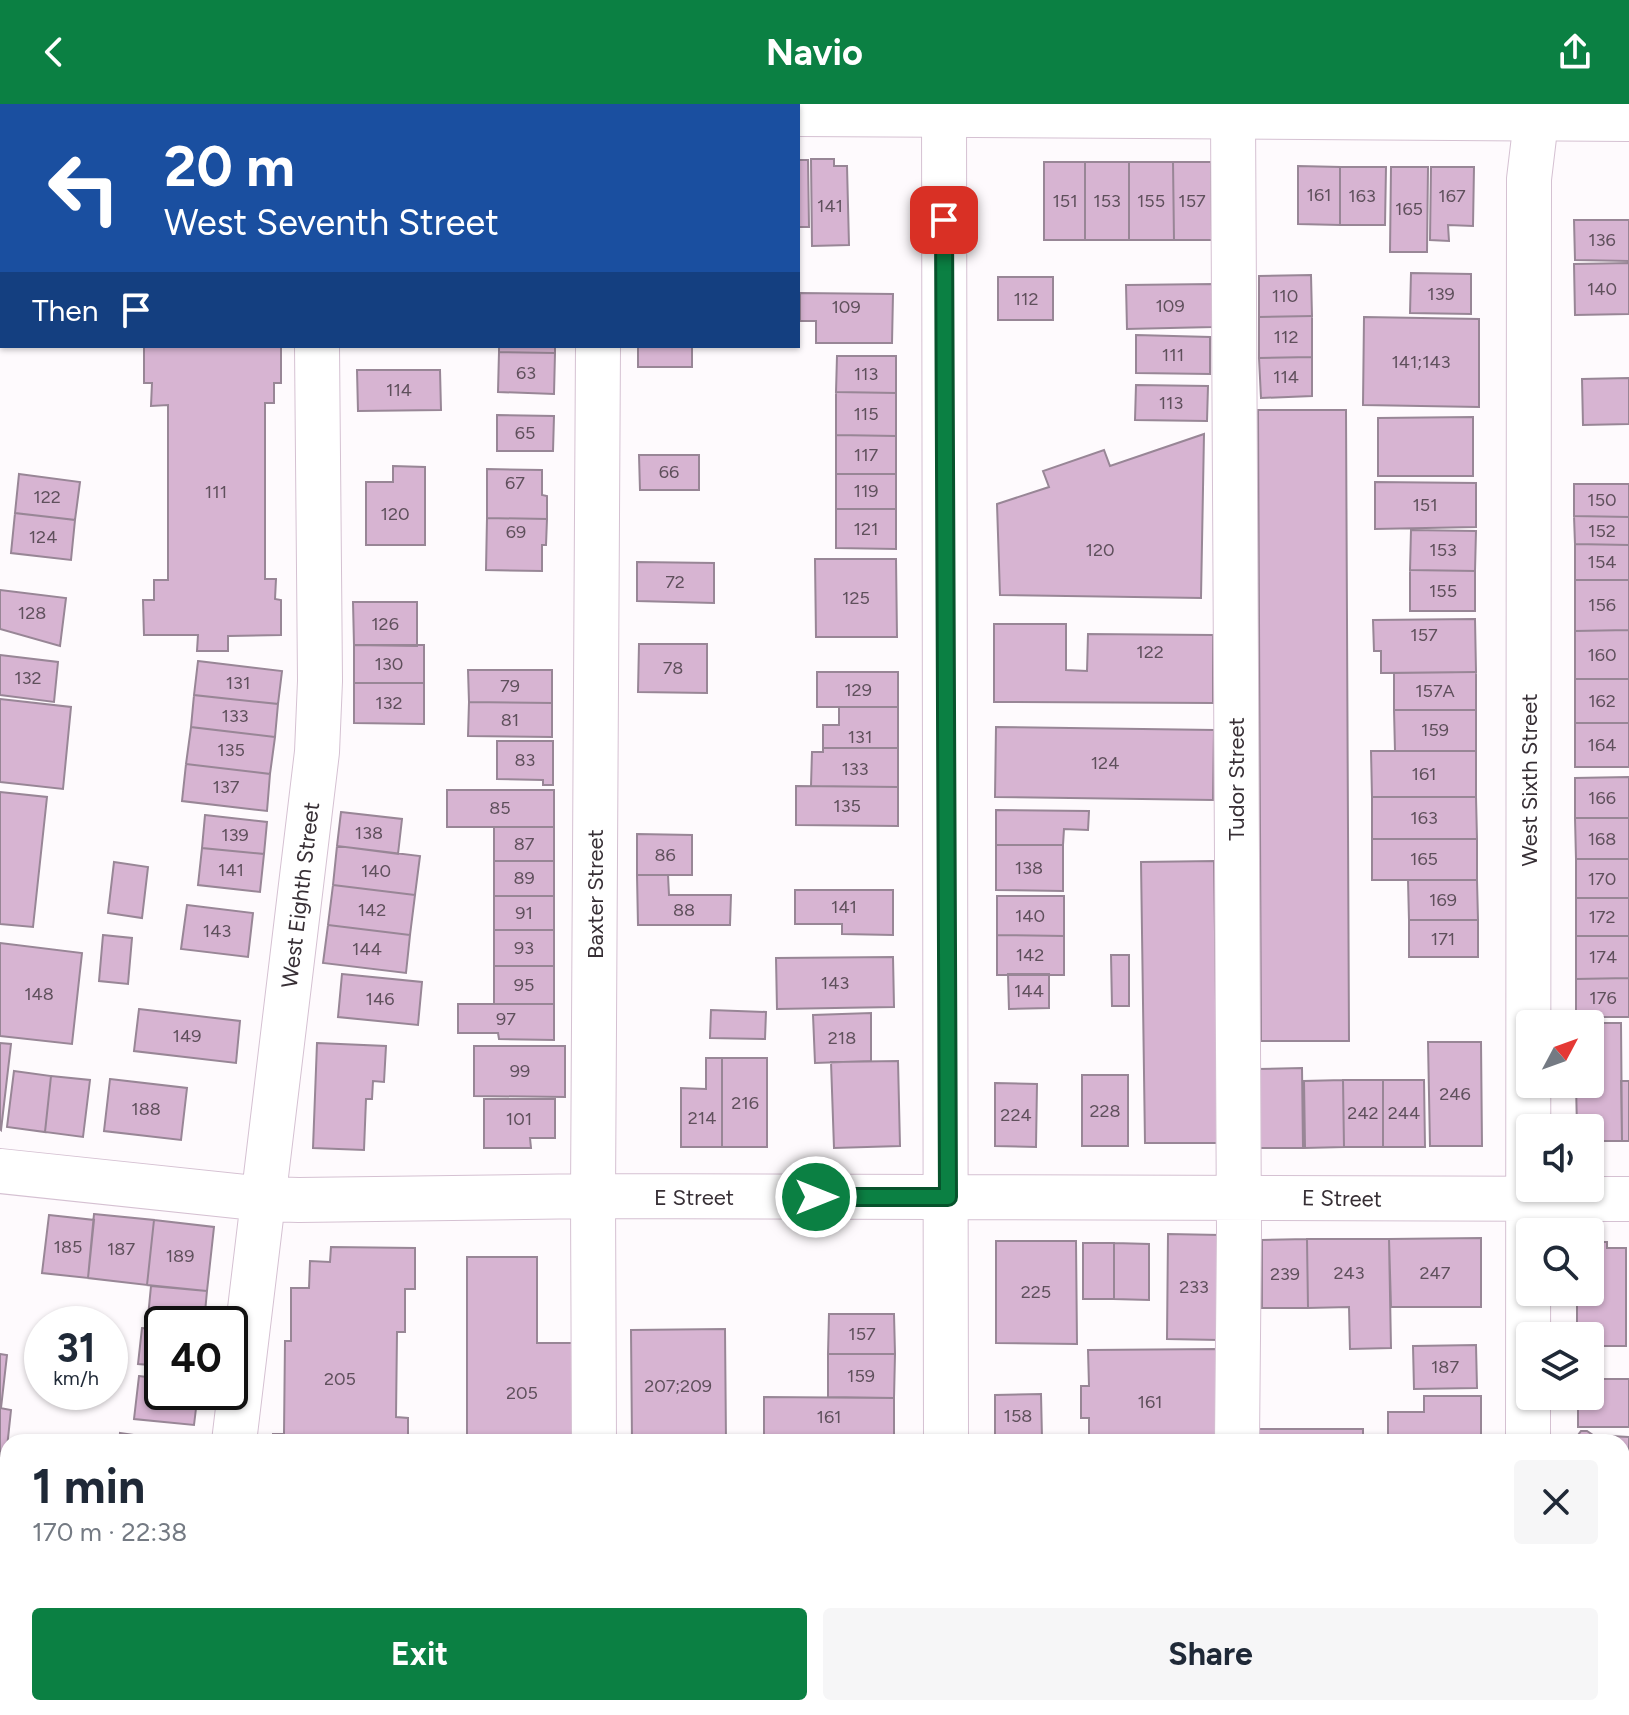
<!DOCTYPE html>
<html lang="en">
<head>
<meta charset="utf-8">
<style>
  body { margin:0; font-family:Figtree,sans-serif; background:#f6f6f7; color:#1f2937; height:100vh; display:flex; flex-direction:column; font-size:30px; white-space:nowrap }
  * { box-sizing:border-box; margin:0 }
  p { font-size:26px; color:#747a83 }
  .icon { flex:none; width:44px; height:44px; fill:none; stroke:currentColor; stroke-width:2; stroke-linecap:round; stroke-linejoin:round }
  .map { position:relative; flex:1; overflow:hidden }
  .details { position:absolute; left:0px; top:1330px; width:1630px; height:282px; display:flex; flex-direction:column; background:#fff; border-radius:24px 24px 0 0; box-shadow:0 2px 6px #0004 }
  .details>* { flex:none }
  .banner { position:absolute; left:0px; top:0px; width:800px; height:244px; box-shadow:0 2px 6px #0004; background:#1a4fa0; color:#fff; overflow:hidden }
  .needle { width:52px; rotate:49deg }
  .fabs { position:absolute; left:1516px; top:906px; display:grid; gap:16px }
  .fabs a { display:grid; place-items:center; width:88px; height:88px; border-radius:8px; background:#fff; box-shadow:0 2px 6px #0004; font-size:40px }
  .speed { position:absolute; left:24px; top:1202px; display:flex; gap:16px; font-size:40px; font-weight:700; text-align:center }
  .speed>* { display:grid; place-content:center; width:104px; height:104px; border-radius:50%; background:#fff; box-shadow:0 2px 6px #0004; line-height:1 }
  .speed small { font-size:20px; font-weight:400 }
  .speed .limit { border:4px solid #111; border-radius:12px; background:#fff; color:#111 }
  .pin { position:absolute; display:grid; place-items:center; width:68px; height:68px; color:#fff; margin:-34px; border-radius:16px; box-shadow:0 4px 12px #0006 }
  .me { position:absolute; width:88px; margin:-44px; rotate:90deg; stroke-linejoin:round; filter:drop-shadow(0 0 6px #0008) }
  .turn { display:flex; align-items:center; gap:28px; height:168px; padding:0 32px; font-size:36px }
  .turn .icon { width:104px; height:104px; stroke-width:2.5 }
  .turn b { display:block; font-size:56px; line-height:68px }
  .then { display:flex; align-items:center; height:76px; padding:0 32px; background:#0003; gap:16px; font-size:30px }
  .round { display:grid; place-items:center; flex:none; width:84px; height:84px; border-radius:8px; background:#f6f6f7 }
  .overview { display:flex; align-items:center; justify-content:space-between; height:136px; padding:0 32px }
  h1 { font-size:48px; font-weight:700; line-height:60px }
  .primary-button { display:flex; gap:16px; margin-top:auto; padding:16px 32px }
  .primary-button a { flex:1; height:92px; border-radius:8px; background:#0b8043; color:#fff; font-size:32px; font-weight:700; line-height:92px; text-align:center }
  .primary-button a+a { background:#f6f6f7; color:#1f2937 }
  header { display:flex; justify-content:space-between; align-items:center; height:104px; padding:0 32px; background:#0b8043; color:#fff; font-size:36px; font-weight:700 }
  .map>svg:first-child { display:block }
  .building { fill:#d7b4d2; stroke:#988696; stroke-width:2 }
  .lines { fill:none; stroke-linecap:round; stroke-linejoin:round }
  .minor-casing { stroke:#d5c1d2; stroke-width:46 }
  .major-casing { stroke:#d5c1d2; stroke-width:46 }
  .minor { stroke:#fff; stroke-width:44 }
  .major { stroke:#fff; stroke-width:44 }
  .route-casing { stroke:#07532c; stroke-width:20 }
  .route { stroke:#0b8043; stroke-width:14 }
  .labels { text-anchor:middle; stroke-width:6; stroke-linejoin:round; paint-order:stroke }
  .number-label { font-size:18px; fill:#5f505c }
  .street-label { font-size:22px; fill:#372f35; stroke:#fff }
</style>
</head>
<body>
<header><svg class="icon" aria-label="back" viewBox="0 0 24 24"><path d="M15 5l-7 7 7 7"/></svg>Navio<svg class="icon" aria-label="share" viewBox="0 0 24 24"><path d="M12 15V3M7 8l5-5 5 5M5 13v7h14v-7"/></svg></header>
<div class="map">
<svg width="1629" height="1611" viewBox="0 0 1629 1611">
  <rect width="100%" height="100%" fill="#fefafd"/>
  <path class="building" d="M811,55H834V62H847L849,141L812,142Z
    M798,56H808L809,123H798Z
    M1044,58H1085V136H1044Z
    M1085,58H1129V136H1085Z
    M1129,58H1173L1174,136H1129Z
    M1173,58H1211L1212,136H1174Z
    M1298,62L1340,63V121L1298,120Z
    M1340,63H1386L1385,121H1340Z
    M1391,63H1428L1427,148H1390Z
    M1431,63H1474L1473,122L1448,121L1449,137L1430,136Z
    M1574,116H1629V157L1575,156Z
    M1629,159V210L1575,211L1574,160Z
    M1411,169L1471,170V210L1410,209Z
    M1311,171L1312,212L1259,213V172Z
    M998,173H1053V216H998Z
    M1213,180V223L1127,225L1126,181Z
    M800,189L893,190L892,239H816V217H800Z
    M1312,212V253L1259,254V213Z
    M1364,213L1479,215V303L1363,301Z
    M1136,231L1210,233V270L1136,269Z
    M144,242H281V279H274V299H265V475H276L275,495L281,496V531L228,532V547H197L198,531H144L143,496H154V476H168V301L151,302L152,279H144Z
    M499,242H555V249L499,248Z
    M638,242H692V263H638Z
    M499,248L555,249L554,290L498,288Z
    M837,252H896V289L836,288Z
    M1312,253V292L1261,294L1259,254Z
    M357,266H440L441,306L358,307Z
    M1629,274V320L1583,321L1582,275Z
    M1136,281L1208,282L1207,317L1135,316Z
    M836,288L896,289V332L836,331Z
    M1258,306H1346L1349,937H1261Z
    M497,311L554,312L553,347H497Z
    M1473,313V372H1378V314Z
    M1204,330L1201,494L1000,491L997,400L1049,383L1043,367L1104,346L1110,362Z
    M836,331L896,332V370H836Z
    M639,351H699V386H640Z
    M393,362L425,363V441H366V378H393Z
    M487,365L542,366V391L547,392V415L487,414Z
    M19,370L80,378L75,416L15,409Z
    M836,370H896V405H836Z
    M1375,378L1476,379V423L1375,425Z
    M1574,380H1629V413L1574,412Z
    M836,405H896V445L836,444Z
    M15,409L75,416L71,456L11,449Z
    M1574,412L1629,413V441L1575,440Z
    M487,414L547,415L546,441H542V467L486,466Z
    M1411,426L1476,427L1475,467L1410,466Z
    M1575,440L1629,441V476H1575Z
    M815,455H896L897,533H816Z
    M637,458L714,459V499L637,497Z
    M1410,466L1475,467V507H1410Z
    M1575,476H1629V526L1575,527Z
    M0,486L66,494L60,542L0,525Z
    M353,498H417V542L354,541Z
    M1475,515L1476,568L1381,569V547H1374L1373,516Z
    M994,520H1066V566L1087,567L1088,530L1213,531V599L994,598Z
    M1629,526V575H1575V527Z
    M639,540H707V589L638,588Z
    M354,541H424V579H354Z
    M0,551L58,558L54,598L0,591Z
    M198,557L282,567L278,600L194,591Z
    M468,566H552V599L469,598Z
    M817,568H898V603H817Z
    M1476,568V606H1394V569Z
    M1575,575H1629V619H1575Z
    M354,579H424V620L354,619Z
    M194,591L278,600L275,633L191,623Z
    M0,595L71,603L63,685L0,678Z
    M469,598L552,599V633L468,632Z
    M839,603H898V644H823V621H839Z
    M1394,606H1476V647H1395Z
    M1575,619H1629V663H1575Z
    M191,623L275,633L270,670L186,660Z
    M996,623L1214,626L1213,696L995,693Z
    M497,637H553V681H543V676L497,675Z
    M823,644H898V683L811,682L812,648H823Z
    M1371,647H1476V693H1372Z
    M186,660L270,670L267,707L182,697Z
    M1629,673V714H1575V674Z
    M796,682L898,683V722L796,721Z
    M447,686H554V723H447Z
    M0,688L47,693L33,823L0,820Z
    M1372,693H1476L1477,735H1372Z
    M996,706L1089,707L1088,726L1064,725L1063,741H996Z
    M341,708L402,715L398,750L337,742Z
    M205,711L267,718L264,750L202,744Z
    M1575,714H1629V755H1576Z
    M494,723H554V757H494Z
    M637,730L692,731V771H637Z
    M1372,735H1477V776H1372Z
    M996,741H1063V787L996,786Z
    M337,742L420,752L415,791L333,781Z
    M202,744L264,750L260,788L198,781Z
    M1576,755H1629V794H1576Z
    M494,757H554V792H494Z
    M1214,757L1218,1039H1145L1141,758Z
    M114,758L148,763L142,814L108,809Z
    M637,771H668L669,791H731L730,821H638Z
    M1408,776H1477L1478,816H1409Z
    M333,781L415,791L410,831L328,821Z
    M795,786H893V831L842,830V820H795Z
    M494,792H554V826H494Z
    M997,792H1064V832L997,831Z
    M1576,794H1629V832H1576Z
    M187,801L253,809L248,853L181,845Z
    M1409,816H1478V853H1409Z
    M328,821L410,831L406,869L323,859Z
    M494,826H554V862H494Z
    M103,831L132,834L128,880L99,877Z
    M997,831L1064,832V871H997Z
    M1576,832H1629V874L1576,875Z
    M0,839L82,849L72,940L0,932Z
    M1111,851H1129V902H1112Z
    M893,853L894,903L777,905L776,854Z
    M494,862H554V900H494Z
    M342,870L422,878L418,921L338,913Z
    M1008,870H1049V904L1009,905Z
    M1629,874V913H1576V875Z
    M458,900H554V936L499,935L498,929H458Z
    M139,905L240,917L236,959L134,947Z
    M711,906L766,908L765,935L710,934Z
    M871,909V957L815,959L813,911Z
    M1576,919H1621L1622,1037H1590V1024H1577L1576,980H1590V920Z
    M1428,938H1481L1482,1042H1430Z
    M0,939L11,940L1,1026L0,1025Z
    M317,939L386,942L384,978L373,977L372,995H366L364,1046L313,1044Z
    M474,942H565V993L474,992Z
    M706,954H722V1043H681V984L706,985Z
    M722,954H767V1043H722Z
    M898,957L900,1042L834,1044L831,958Z
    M1302,964L1303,1044H1259L1258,965Z
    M14,967L51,972L45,1028L7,1023Z
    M1082,971H1128V1042H1082Z
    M51,972L90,976L83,1033L45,1028Z
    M110,975L187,984L181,1036L104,1027Z
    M1343,976L1344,1043L1305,1044L1304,977Z
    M1343,976H1383V1043H1344Z
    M1383,976H1424L1425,1043H1383Z
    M1621,977H1629V1037H1622Z
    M995,979L1037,980L1036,1043L995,1042Z
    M484,995H555V1034H530L531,1044H484Z
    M94,1110L154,1116L147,1181L88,1174Z
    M49,1111L94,1116L88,1174L42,1169Z
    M154,1116L214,1123L207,1187L147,1181Z
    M1168,1130L1220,1131L1219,1236L1167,1235Z
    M1481,1134V1203H1391L1389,1135Z
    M1307,1135H1389L1391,1244L1350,1245L1349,1203L1308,1204Z
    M1307,1135L1308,1204H1262V1136Z
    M996,1137H1076L1077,1240L996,1239Z
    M1590,1138H1607V1144H1626V1242H1590V1232H1577V1188H1590Z
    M1083,1139H1114V1195H1083Z
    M1114,1139L1149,1140V1196L1114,1195Z
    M331,1143L415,1144V1185H405V1228H397L396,1313L408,1314V1338H273V1330H284L285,1237H291V1184H309L310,1157L330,1158Z
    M467,1153H537V1239H577V1338H467Z
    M151,1182L207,1187L204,1219L148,1213Z
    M829,1210H894L895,1250H828Z
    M142,1224L162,1226V1262L138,1260Z
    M725,1225L726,1338H632L631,1226Z
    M1476,1241L1477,1284L1414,1285L1413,1242Z
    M1219,1245V1338H1089V1314H1081V1282H1089L1088,1246Z
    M0,1250L7,1251L1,1304H0Z
    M828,1250H895L894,1294L828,1293Z
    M139,1272L162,1275V1288H198L194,1321L134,1315Z
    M1590,1275H1629V1323H1578V1302H1572V1292H1590Z
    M1041,1290L1042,1334H1071V1338H995V1291Z
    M1424,1292H1481V1331H1388V1308H1424Z
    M764,1293L894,1294V1334L764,1333Z
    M0,1304L11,1306L6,1353L0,1352Z
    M1259,1325H1363V1338H1259Z
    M1581,1327H1587L1593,1331L1629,1333V1380H1622V1338H1573Z
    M120,1329L182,1338H119Z
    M1393,1331H1481V1338H1393Z
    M800,1333L894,1334V1338H800Z
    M1622,1388H1629V1436H1622Z
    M1622,1446H1629V1492H1622Z
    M1622,1505H1629V1551H1622Z
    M1622,1565H1629V1610H1577V1604H1622Z
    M106,1604H162L161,1611L106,1609Z
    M1408,1604H1472V1611H1408Z
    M1005,1605L1099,1606V1611H1005Z"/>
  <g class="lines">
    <defs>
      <path id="minor" d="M116,0V2
        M316,0V2
        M599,0V2
        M944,0L946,1338
        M1233,12L1239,1128L1237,1338
        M0,153L2,132
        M0,1067L264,1095L299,1096L593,1092L1629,1095
        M234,1338L317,648L320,577L317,242
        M594,1338L593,1092L598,242
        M1528,1338L1529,75L1538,0
        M200,1611L201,1604
        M945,1611V1604
        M1234,1611V1604
        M1527,1611V1604"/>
      <path id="major" d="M0,1L76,2
        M798,10L1629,15"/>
    </defs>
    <use href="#minor" class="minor-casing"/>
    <use href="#major" class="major-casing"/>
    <use href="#minor" class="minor"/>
    <use href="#major" class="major"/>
  </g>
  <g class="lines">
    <defs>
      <path id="route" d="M816,1093H948L944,116"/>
    </defs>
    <use href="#route" class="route-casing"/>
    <use href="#route" class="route"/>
  </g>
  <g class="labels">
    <g class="number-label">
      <text x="1319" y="97">161</text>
      <text x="1362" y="98">163</text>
      <text x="1452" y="98">167</text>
      <text x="1065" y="103">151</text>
      <text x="1107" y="103">153</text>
      <text x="1151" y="103">155</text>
      <text x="1192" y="103">157</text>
      <text x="830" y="108">141</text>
      <text x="1409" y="111">165</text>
      <text x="1602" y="142">136</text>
      <text x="1602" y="191">140</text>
      <text x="1441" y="196">139</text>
      <text x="1285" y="198">110</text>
      <text x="1026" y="201">112</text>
      <text x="1170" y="208">109</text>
      <text x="846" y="209">109</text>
      <text x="1286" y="239">112</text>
      <text x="1173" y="257">111</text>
      <text x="1421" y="264">141;143</text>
      <text x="526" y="275">63</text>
      <text x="866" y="276">113</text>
      <text x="1286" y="279">114</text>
      <text x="399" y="292">114</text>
      <text x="1171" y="305">113</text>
      <text x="866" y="316">115</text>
      <text x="525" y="335">65</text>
      <text x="866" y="357">117</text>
      <text x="669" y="374">66</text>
      <text x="515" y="385">67</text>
      <text x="866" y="393">119</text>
      <text x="216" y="394">111</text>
      <text x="47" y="399">122</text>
      <text x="1602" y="402">150</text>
      <text x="1425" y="407">151</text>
      <text x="395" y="416">120</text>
      <text x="866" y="431">121</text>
      <text x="1602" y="433">152</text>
      <text x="516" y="434">69</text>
      <text x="43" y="439">124</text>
      <text x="1100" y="452">120</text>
      <text x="1443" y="452">153</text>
      <text x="1602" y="464">154</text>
      <text x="675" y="484">72</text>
      <text x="1443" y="493">155</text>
      <text x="856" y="500">125</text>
      <text x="1602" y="507">156</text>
      <text x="32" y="515">128</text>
      <text x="385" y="526">126</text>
      <text x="1424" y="537">157</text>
      <text x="1150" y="554">122</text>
      <text x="1602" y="557">160</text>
      <text x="389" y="566">130</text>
      <text x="673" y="570">78</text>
      <text x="28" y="580">132</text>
      <text x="238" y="585">131</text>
      <text x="510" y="588">79</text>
      <text x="858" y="592">129</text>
      <text x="1435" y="593">157A</text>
      <text x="1602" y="603">162</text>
      <text x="389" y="605">132</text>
      <text x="235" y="618">133</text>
      <text x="510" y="622">81</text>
      <text x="1435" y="632">159</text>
      <text x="860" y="639">131</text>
      <text x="1602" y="647">164</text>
      <text x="231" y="652">135</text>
      <text x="525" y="662">83</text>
      <text x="1105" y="665">124</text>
      <text x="855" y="671">133</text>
      <text x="1424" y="676">161</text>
      <text x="226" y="689">137</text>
      <text x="1602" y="700">166</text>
      <text x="847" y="708">135</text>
      <text x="500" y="710">85</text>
      <text x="1424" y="720">163</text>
      <text x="369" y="735">138</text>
      <text x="235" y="737">139</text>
      <text x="1602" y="741">168</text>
      <text x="524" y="746">87</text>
      <text x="665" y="757">86</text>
      <text x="1424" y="761">165</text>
      <text x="1029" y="770">138</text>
      <text x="231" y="772">141</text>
      <text x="376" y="773">140</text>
      <text x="524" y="780">89</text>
      <text x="1602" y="781">170</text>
      <text x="1443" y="802">169</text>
      <text x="844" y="809">141</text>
      <text x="372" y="812">142</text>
      <text x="684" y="812">88</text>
      <text x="524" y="815">91</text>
      <text x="1030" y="818">140</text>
      <text x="1602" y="819">172</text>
      <text x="217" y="833">143</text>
      <text x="1443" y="841">171</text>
      <text x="524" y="850">93</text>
      <text x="367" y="851">144</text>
      <text x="1030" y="857">142</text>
      <text x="1603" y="859">174</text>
      <text x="835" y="885">143</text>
      <text x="524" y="887">95</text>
      <text x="1029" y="893">144</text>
      <text x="39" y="896">148</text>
      <text x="1603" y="900">176</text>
      <text x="380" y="901">146</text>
      <text x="506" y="921">97</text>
      <text x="187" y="938">149</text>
      <text x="842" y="940">218</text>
      <text x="520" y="973">99</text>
      <text x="1455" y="996">246</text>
      <text x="745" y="1005">216</text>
      <text x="146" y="1011">188</text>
      <text x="1105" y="1013">228</text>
      <text x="1363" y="1015">242</text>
      <text x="1404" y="1015">244</text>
      <text x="1016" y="1017">224</text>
      <text x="702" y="1020">214</text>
      <text x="519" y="1021">101</text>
      <text x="68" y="1149">185</text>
      <text x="121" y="1151">187</text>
      <text x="180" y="1158">189</text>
      <text x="1349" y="1175">243</text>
      <text x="1435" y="1175">247</text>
      <text x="1285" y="1176">239</text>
      <text x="1194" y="1189">233</text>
      <text x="1036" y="1194">225</text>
      <text x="862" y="1236">157</text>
      <text x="1445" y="1269">187</text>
      <text x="861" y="1278">159</text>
      <text x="340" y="1281">205</text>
      <text x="678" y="1288">207;209</text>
      <text x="522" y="1295">205</text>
      <text x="1150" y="1304">161</text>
      <text x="1018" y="1318">158</text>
      <text x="829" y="1319">161</text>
    </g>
    <g class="street-label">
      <text transform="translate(1236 675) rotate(-90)" y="8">Tudor Street</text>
      <text transform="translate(1529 676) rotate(-90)" y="8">West Sixth Street</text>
      <text transform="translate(595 790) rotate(-90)" y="8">Baxter Street</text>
      <text transform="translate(300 791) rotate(-83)" y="8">West Eighth Street</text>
      <text x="694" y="1101">E Street</text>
      <text transform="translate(1342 1094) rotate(1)" y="8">E Street</text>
    </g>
  </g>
</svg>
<div class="fabs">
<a><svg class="needle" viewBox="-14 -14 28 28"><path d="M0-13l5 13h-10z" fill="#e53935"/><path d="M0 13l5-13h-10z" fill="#747a83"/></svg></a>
<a><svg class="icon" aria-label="sound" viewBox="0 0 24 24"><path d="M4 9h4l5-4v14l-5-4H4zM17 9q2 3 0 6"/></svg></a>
<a><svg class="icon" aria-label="search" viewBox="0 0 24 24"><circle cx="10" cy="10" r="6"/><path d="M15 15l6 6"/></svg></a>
<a><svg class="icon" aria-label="layers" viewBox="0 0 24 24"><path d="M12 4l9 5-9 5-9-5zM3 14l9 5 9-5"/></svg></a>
</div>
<div class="speed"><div>31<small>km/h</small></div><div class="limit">40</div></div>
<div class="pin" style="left:944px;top:116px;background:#d93025"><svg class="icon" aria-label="arrive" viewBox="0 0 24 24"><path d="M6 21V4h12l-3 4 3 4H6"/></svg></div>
<svg class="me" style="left:816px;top:1093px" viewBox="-20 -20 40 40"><circle r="17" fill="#0b8043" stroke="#fff" stroke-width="3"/><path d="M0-11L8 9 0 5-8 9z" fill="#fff"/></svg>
<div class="banner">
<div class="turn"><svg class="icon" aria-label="left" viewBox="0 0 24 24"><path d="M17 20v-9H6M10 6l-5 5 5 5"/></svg><div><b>20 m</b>West Seventh Street</div></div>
<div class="then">Then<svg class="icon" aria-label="arrive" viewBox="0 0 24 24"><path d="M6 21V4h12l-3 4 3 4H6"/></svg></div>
</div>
<section class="details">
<div class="overview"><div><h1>1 min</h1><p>170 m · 22:38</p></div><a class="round"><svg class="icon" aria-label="close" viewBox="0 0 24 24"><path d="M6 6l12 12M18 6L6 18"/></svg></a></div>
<div class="primary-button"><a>Exit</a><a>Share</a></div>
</section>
</div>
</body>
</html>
